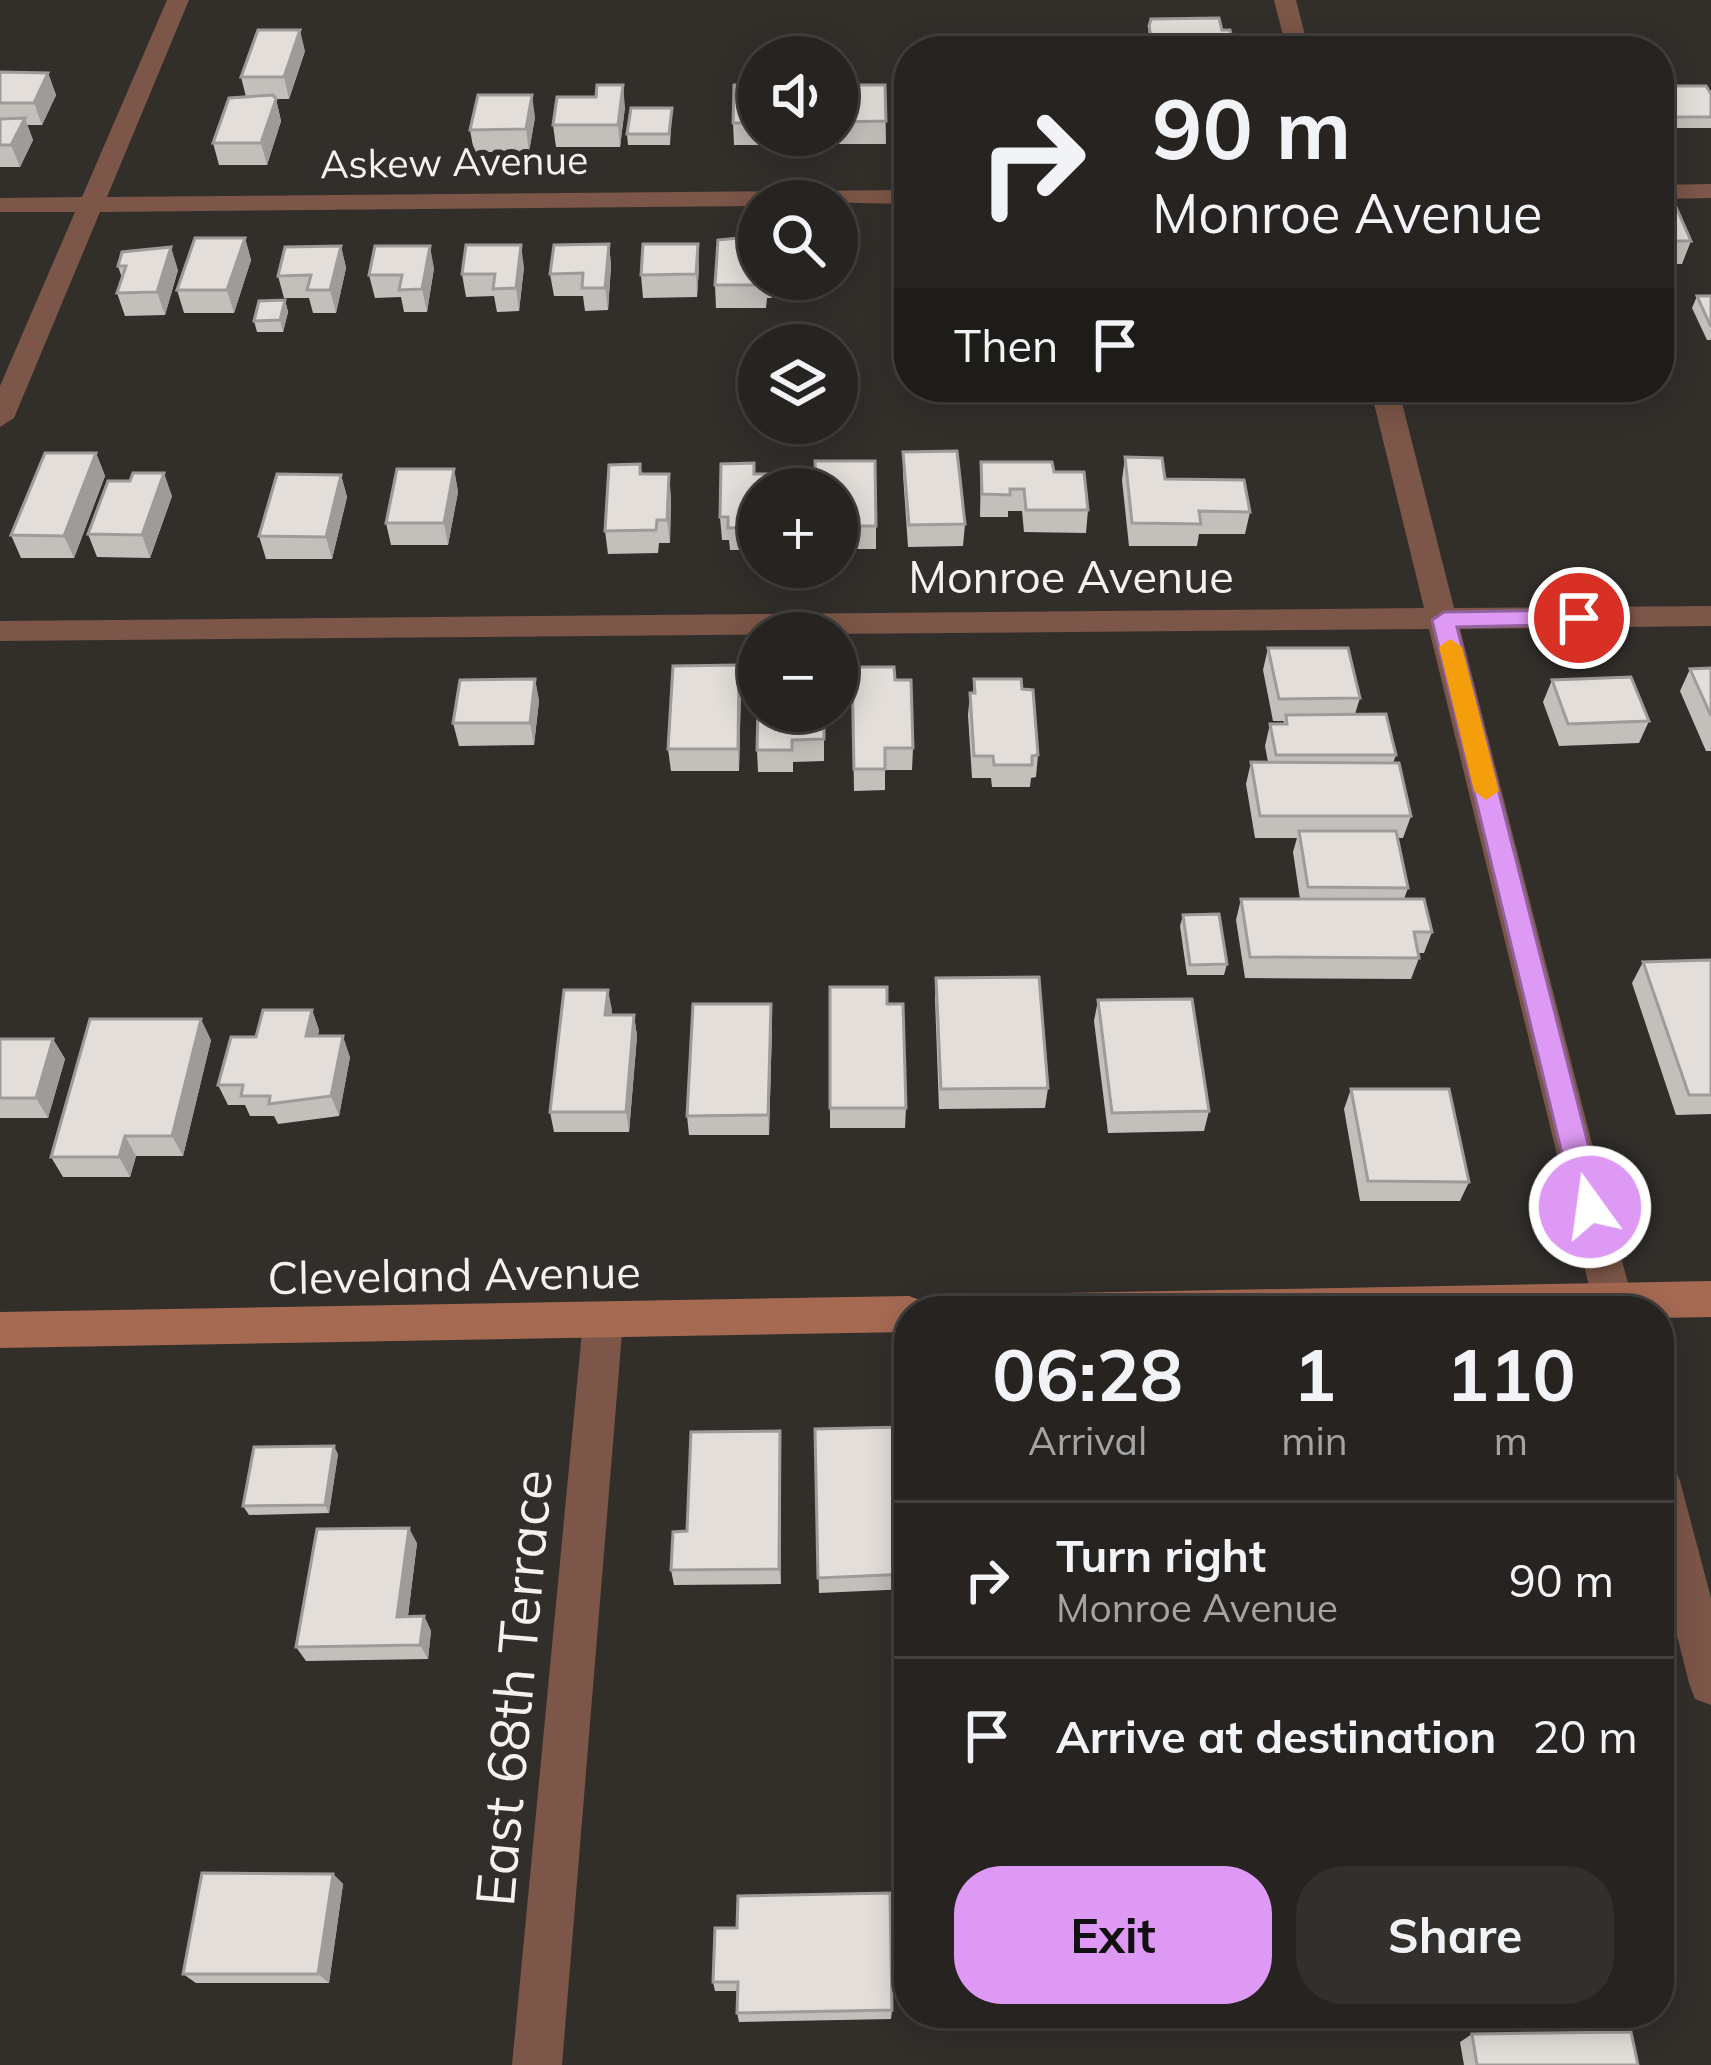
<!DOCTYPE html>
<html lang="en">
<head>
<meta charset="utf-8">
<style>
  body { margin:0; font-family:Mulish,sans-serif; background:#322f2d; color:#f1f3f6; height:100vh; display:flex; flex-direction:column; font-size:45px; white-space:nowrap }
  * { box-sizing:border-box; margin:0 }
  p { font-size:39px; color:#a4a4a5 }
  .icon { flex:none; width:66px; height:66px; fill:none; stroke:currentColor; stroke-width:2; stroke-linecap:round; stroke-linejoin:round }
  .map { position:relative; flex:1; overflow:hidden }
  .drawer { position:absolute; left:894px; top:1296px; width:780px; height:732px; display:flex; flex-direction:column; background:#262320; border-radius:48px; box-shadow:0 6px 30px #0003,0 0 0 3px #42403e }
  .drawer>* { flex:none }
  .top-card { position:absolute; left:894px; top:36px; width:780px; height:366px; border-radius:48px; box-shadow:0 6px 30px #0003,0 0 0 3px #42403e; background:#262320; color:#f1f3f6; overflow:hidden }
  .buttons { position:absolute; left:738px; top:36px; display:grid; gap:24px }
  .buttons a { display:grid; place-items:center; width:120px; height:120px; border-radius:50%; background:#262320; box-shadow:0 6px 30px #0003,0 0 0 3px #42403e; font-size:60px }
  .pin { position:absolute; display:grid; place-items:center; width:102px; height:102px; color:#fff; margin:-51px; border:6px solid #fff; border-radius:50%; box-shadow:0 3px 12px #0007 }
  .me { position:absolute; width:132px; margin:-66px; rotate:346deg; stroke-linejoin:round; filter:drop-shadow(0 0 9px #0008) }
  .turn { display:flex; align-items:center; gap:42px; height:252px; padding:0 60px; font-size:54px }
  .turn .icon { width:156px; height:156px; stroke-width:2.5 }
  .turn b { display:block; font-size:84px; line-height:102px }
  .then { display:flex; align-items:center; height:114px; padding:0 60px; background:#0003; gap:24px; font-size:45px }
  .eta { display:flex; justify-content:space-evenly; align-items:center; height:204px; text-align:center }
  .eta b { font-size:72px; font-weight:700; line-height:84px }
  .button { display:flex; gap:24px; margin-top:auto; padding:24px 60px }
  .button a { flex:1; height:138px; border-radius:48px; background:#dd99f3; color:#111; font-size:48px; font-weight:700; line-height:138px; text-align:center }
  .button a+a { background:#322f2d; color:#f1f3f6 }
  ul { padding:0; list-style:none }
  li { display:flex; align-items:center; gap:36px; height:156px; padding:0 60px; border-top:3px solid #42403e }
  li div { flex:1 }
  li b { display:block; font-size:45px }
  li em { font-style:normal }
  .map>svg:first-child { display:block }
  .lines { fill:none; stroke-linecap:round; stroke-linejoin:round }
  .minor { fill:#7c5648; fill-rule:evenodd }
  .secondary { fill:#a66a53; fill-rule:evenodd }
  .wall { fill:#c3bfbb }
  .shaded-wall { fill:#9f9b98 }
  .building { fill:#e3ded9; stroke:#9f9b98; stroke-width:3 }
  .route { fill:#dd99f3; stroke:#90639e; stroke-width:3 }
  .slow { fill:#f59e0b }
  .labels { text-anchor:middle; stroke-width:12; stroke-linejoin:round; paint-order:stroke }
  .far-street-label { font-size:39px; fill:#f4f2ef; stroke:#322f2b }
  .street-label { font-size:45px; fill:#f4f2ef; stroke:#322f2b }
  .near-street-label { font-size:54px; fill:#f4f2ef; stroke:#322f2b }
</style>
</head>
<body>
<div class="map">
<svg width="1711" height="2065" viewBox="0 0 1711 2065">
  <rect width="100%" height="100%" fill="#322f2b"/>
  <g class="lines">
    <path class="minor" d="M167,0H189L107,197L909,190V204L759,201V206L100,212L14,418L0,427V386L75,212H0V198L82,197Z
      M1274,0H1296L1309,51H1287Z
      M1711,184V198L1659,199V185Z
      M1370,387H1398L1454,608L1711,606V626L1460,629L1635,1311H1595L1429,629L0,641V621L1424,608Z
      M603,1303L617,1308L623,1321L562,2065H512L583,1321L589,1308Z
      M1659,1461L1674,1467L1680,1481L1711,1598V1705L1695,1699L1689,1683L1659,1565Z"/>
    <path class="secondary" d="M1711,1281V1317L1659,1318V1311H1042L1048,1298L1062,1293Z
      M909,1296L923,1301L928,1311H909V1332L0,1348V1312Z"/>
  </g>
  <path class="wall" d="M1149,26L1222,30L1233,41L1232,51H1147Z
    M305,51L289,99H276L281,121L267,165H219L213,143L246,97L241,77Z
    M0,72L48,73L56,95L42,125H27L33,140L20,167H0Z
    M759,85V135H786V145H734L733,123Z
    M837,85H885L886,144H835V135H837Z
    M1659,86L1711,94V128H1671L1659,106Z
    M900,95H909V143H900Z
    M625,107L620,147H556L553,125Z
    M672,108L670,145H628L627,134Z
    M535,117L529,152H474L470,130Z
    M1659,207L1691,241L1682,264H1659Z
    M245,238L251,260L234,313H184L177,290Z
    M609,244L611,266L608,310L585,311L583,296H554L550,274Z
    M341,246L346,268L336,313H313L309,298H284L278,276Z
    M118,266L178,270L165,315L125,316L117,293L122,278Z
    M699,266L697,297L643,298L641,275Z
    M524,267L519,311L497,312L494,296L466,297L462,274Z
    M434,268L427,312H404L401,297L375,298L369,275Z
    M759,279H772V298H767L766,308H716L715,285Z
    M1697,296H1711V340H1707L1692,308Z
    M285,300L288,312L283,332H257L254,321Z
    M903,452L965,524L963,546L908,547L903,474Z
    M96,453L105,476L74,558H21L11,535Z
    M1125,457L1165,479L1250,512L1245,534H1199L1197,546H1129L1122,480Z
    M981,462L1054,472L1088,510L1086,533L1024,532L1022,511H1008V517H980Z
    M640,464L642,474L671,496L670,543H659L658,553L608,554L605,531Z
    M454,469L458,492L448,545H391L386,523Z
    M754,474L759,489V550H730L729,540H722L720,517Z
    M341,475L347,497L332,559H266L259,536Z
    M837,489L876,526V549H837Z
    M172,496L150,558L97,557L88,534Z
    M1268,648L1360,698L1355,714L1396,755L1393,763L1411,816L1403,838H1398L1408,888L1404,899L1432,932L1424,953H1418L1419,958L1411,979L1245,978L1236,920L1241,899H1300L1293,852L1297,838H1255L1246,784L1251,762H1268L1265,746L1270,724H1283L1284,721H1273L1263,670Z
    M852,667L895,680L913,748L912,770H885V790L854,791Z
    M1711,668V751H1706L1680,691L1690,669Z
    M535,679L539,701L534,745L459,746L453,723Z
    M974,679L1022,689L1038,755L1036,777L1031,778L1030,787H992L991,778H972L968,715L970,693H973Z
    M1552,680L1649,721L1639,743L1559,746L1543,702Z
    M741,687L739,771H671L668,749Z
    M824,711V761L793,762V772H758L757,750Z
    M1183,915L1227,964L1224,975H1187L1180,926Z
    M1711,960V1114L1676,1115L1632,983L1643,962Z
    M936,978L1048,1088L1045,1108L939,1109L935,999Z
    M830,987L887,1004L906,1108L905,1128H830Z
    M1098,1000L1209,1111L1204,1131L1108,1133L1094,1021Z
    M312,1010L319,1030L318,1036L350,1057L339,1116L278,1124L274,1116H250L245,1105H228L218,1085L256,1037Z
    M612,1010L611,1015H634L637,1036L629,1132H554L550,1112Z
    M772,1025L769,1135H689L687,1116Z
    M0,1039H53L65,1059L48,1118H0Z
    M211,1040L183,1156H136L130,1177H63L51,1157Z
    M1351,1089L1469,1182L1460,1201H1360L1344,1109Z
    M815,1429L909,1547V1589L819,1593Z
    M781,1448V1584L674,1585L671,1570L687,1531Z
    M338,1454L329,1513L249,1515L243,1506Z
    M417,1543L408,1616H424L431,1631L428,1659L306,1661L296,1647Z
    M333,1874L343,1884L329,1983H196L183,1974Z
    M715,1928L892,2010L891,2019L739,2022L737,2013V1991H715L713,1982Z
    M1472,2034L1638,2065H1464L1460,2042Z"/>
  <path class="shaded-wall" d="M300,30L305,51L289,99L284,77Z
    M48,73L56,95L42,125L34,103Z
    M623,85L625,107L620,147L618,125Z
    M532,95L535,117L529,152L526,129Z
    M276,99L281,121L267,165L261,143Z
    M25,118L33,140L20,167L11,145Z
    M245,238L251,260L234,313L227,290Z
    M609,244L611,266L608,310L605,288Z
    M698,244L699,266L697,297L696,274Z
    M521,245L524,267L519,311L516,288Z
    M341,246L346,268L336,313L330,290Z
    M430,246L434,268L427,312L422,289Z
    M171,247L178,270L165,315L157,292Z
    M285,300L288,312L283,332L280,320Z
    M96,453L105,476L74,558L64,536Z
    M454,469L458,492L448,545L444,523Z
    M164,473L172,496L150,558L142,535Z
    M669,474L671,496L670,543L667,520Z
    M341,475L347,497L332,559L326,537Z
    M739,665L741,687L739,771L738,749Z
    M535,679L539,701L534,745L530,723Z
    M608,990L612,1010L609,1035L605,1015Z
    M771,1004L772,1025L769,1135L768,1115Z
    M312,1010L319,1030L314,1056L306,1036Z
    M634,1015L637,1036L629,1132L626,1112Z
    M201,1019L211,1040L183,1156L172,1136Z
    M343,1036L350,1057L339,1116L331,1096Z
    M53,1039L65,1059L48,1118L36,1098Z
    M125,1136L136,1156L130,1177L119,1157Z
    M780,1431L781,1448V1584L779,1569Z
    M334,1446L338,1454L329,1513L325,1505Z
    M409,1528L417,1543L406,1631L397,1617Z
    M424,1616L431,1631L428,1659L420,1645Z
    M333,1874L343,1884L329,1983L318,1974Z"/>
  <path class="building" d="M1219,18L1222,30H1230L1233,41L1152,42L1149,26L1151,19Z
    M258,30H300L284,77H241Z
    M1152,49H1226V51H1152Z
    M0,73V72L48,73L34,103H0Z
    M597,85H623L618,125H553L557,97H596Z
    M734,85H759V123H733Z
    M837,85H885L886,121L837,122Z
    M1659,86H1706L1711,94V117H1675Z
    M273,95L276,99L261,143H213L229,98Z
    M478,95H532L526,129L470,130Z
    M900,95H909V121H901Z
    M631,108H672L669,134H627Z
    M25,118L11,145H0V119Z
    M1659,207H1676L1691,241H1659Z
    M759,236V279H765V285H715L718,240Z
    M195,238H245L227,290H177Z
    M609,244L605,288H582L583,273L550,274L554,245Z
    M643,244H698L696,274L641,275Z
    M466,245H521L516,288L493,289L495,274H462Z
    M341,246L330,290H307L311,275L278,276L285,247Z
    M375,246H430L422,289L399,290L402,275H369Z
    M171,247L157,292L117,293L126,266H118L122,252Z
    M1697,296H1711V327Z
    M285,300L280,320L254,321L259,301Z
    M957,451L965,524L909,525L903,452Z
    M45,453H96L64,536L11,535Z
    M1125,457L1162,458L1165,479L1244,480L1250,512L1199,511L1201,524L1132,523Z
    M815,461H875L876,526H837V489H816Z
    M981,462H1052L1054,472H1084L1088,510H1026L1024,489H1010V495L982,494Z
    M754,463V474H783V489H759V527L728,528V517H720L721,464Z
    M640,464V474H669L667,520H657L656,530L605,531L609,465Z
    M397,469H454L444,523H386Z
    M133,473H164L142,535L88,534L108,481H130Z
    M277,474L341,475L326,537L259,536Z
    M1268,648H1348L1360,698L1279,699Z
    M739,665L738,749H668L673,666Z
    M759,665V711H824V739L792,740V750H757Z
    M852,667H894L895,680H911L913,748H885V769H854Z
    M1711,668V716L1690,669Z
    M1631,677L1649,721L1568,724L1552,680Z
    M535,679L530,723H453L460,680Z
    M974,679H1021L1022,689L1033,690L1038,755L1032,756V765H994L993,756H974L970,693H975Z
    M1386,714L1396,755H1276L1270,724H1287L1286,715Z
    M1251,762L1399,763L1411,816H1260Z
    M1299,831H1396L1408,888L1308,887Z
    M1241,899H1424L1432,932H1414L1419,958L1250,957Z
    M1219,914L1227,964L1190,965L1183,915Z
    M1711,960V1095H1689L1643,962Z
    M1039,977L1048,1088L941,1089L936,978Z
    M830,987H887V1004H903L906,1108H830Z
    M564,990H608L605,1015H634L626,1112H550Z
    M1192,999L1209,1111L1112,1113L1098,1000Z
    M693,1004H771L768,1115L687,1116Z
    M263,1010H312L306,1036H343L331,1096L269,1104L270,1096H241L243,1085H218L231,1037H256Z
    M90,1019H201L172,1136H125L119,1157H51Z
    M0,1039H53L36,1098H0Z
    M1351,1089H1449L1469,1182L1368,1181Z
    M903,1427L909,1574L818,1578L815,1429Z
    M780,1431L779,1569L671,1570L673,1532L687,1531L691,1432Z
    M334,1446L325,1505L243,1506L254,1447Z
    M409,1528L397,1617L424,1616L420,1645L296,1647L317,1529Z
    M202,1873L333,1874L318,1974H183Z
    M890,1893L892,2010L737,2013L738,1982H713L715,1928H737L738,1896Z
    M1631,2032L1638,2065H1477L1472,2034Z"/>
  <path class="route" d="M1579,610L1590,618L1587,624L1457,627L1604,1207L1590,1220L1575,1207L1432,620L1444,612Z"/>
  <path class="slow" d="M1450,639L1462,647L1499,791L1486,800L1474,791L1439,647Z"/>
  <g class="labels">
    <g class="far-street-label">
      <text transform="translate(454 162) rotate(-1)" y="14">Askew Avenue</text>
    </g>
    <g class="street-label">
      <text x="1071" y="593">Monroe Avenue</text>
      <text transform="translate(454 1275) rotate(-1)" y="16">Cleveland Avenue</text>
    </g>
    <g class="near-street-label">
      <text transform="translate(514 1688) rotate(-85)" y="19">East 68th Terrace</text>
    </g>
  </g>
</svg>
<div class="buttons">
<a><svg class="icon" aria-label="sound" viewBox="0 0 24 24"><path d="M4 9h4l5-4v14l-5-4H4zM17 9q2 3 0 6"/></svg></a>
<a><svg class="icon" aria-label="search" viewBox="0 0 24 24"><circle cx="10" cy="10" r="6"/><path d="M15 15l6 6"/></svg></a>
<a><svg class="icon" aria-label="layers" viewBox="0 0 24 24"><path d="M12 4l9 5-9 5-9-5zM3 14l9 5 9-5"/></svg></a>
<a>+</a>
<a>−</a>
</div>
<div class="pin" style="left:1579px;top:618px;background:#d93025"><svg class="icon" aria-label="arrive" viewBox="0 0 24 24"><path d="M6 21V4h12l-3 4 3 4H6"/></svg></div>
<svg class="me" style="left:1590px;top:1207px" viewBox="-20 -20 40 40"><circle r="17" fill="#dd99f3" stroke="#fff" stroke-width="3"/><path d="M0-11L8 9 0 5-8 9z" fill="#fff"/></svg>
<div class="top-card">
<div class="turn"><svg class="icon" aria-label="right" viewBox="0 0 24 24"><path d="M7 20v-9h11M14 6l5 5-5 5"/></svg><div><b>90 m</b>Monroe Avenue</div></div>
<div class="then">Then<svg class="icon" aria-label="arrive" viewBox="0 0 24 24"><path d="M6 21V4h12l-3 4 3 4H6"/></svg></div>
</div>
<section class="drawer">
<div class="eta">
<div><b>06:28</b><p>Arrival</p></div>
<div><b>1</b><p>min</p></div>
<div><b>110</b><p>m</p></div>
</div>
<ul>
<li><svg class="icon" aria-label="right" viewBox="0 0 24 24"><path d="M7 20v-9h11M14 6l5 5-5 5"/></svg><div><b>Turn right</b><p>Monroe Avenue</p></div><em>90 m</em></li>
<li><svg class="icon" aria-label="arrive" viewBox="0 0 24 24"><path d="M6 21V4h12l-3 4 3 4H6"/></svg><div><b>Arrive at destination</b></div><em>20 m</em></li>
</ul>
<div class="button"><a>Exit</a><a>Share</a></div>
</section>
</div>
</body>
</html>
